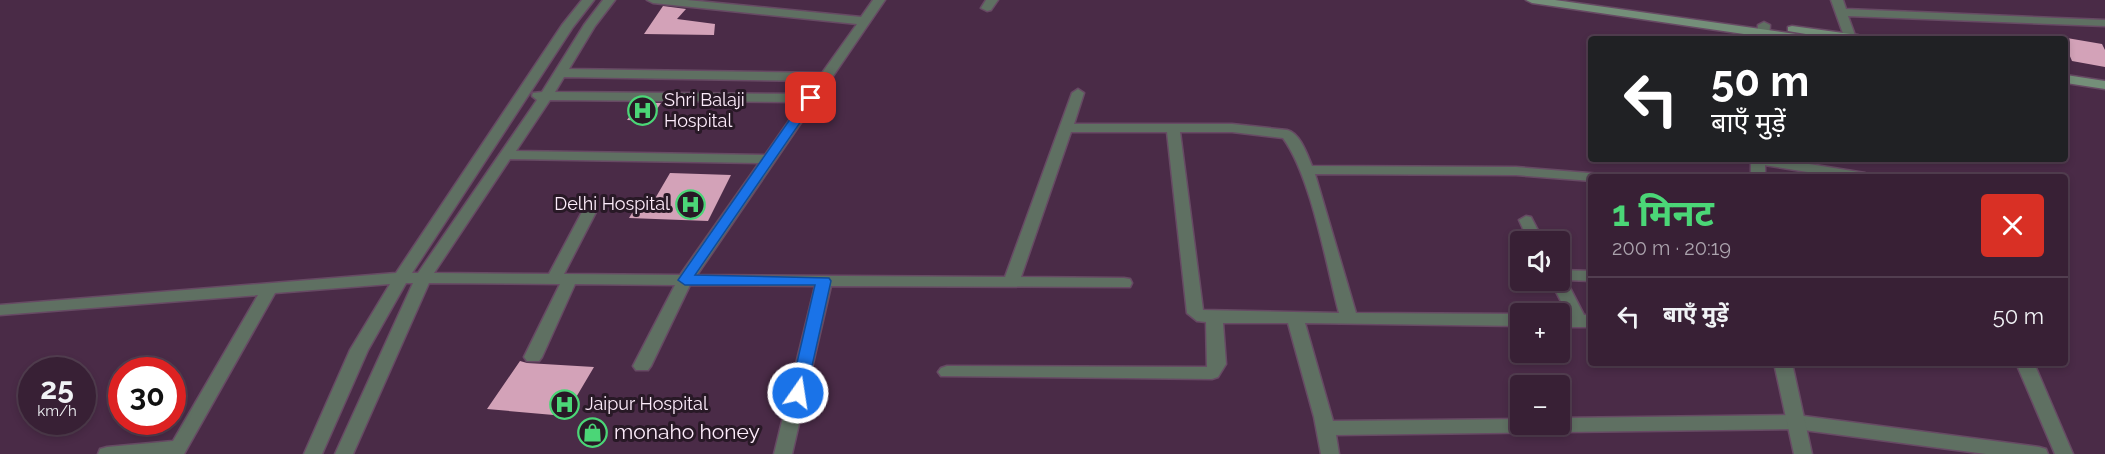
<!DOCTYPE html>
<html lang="hi">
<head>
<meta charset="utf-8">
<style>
  body { margin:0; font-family:Raleway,"Noto Sans Devanagari",sans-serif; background:#432d41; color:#f1f3f6; height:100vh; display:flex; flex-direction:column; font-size:22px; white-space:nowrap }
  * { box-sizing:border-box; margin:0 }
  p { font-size:20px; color:#aba3ad }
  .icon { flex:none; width:33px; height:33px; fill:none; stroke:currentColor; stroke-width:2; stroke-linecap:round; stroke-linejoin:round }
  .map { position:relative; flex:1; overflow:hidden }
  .panel { position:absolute; left:1588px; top:174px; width:480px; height:192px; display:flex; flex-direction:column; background:#382035; border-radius:6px; box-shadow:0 3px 9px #0003,0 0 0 2px #523e50 }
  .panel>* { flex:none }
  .hud { position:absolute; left:1588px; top:36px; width:480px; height:126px; border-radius:6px; box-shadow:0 3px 9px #0003,0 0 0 2px #523e50; background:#202124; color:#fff; overflow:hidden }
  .controls { position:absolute; left:1510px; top:231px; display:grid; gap:12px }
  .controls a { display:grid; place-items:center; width:60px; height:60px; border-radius:6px; background:#382035; box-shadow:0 3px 9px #0003,0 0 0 2px #523e50; font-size:30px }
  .speed { position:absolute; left:18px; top:357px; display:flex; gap:12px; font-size:30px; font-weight:700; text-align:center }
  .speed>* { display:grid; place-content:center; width:78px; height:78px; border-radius:50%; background:#382035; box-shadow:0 3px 9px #0003,0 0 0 2px #523e50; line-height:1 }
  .speed small { font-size:15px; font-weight:400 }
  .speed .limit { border:9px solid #d22; background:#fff; color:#111 }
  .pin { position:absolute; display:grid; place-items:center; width:51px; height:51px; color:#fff; margin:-26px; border-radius:12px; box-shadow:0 3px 9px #0006 }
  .me { position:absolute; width:66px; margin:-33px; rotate:13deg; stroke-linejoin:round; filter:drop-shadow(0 0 4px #0008) }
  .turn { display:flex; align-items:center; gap:21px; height:126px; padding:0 24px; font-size:27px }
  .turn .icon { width:78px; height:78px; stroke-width:2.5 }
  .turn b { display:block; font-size:42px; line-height:51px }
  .round { display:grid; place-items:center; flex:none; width:63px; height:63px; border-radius:6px; background:#432d41 }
  .summary { display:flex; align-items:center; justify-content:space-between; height:102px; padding:0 24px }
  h1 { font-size:36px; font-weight:700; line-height:45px; color:#4bd677 }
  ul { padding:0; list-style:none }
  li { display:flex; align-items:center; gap:18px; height:78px; padding:0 24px; border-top:2px solid #523e50 }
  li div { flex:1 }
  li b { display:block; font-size:22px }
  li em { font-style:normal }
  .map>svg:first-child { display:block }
  .building { fill:#d3a2b8 }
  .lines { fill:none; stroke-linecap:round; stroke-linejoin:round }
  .minor-casing { stroke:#674a64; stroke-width:3 }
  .tertiary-casing { stroke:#674a64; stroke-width:3 }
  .secondary-casing { stroke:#674a64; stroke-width:3 }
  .minor { fill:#5f7062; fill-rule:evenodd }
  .tertiary { fill:#5f7062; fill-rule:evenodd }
  .secondary { fill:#748f79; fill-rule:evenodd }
  .route { fill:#1a73e8; stroke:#114b97; stroke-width:1.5 }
  .labels { text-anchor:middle; stroke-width:6; stroke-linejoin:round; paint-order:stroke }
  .poi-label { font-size:18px; fill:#fdecfb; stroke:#281926; text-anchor:start }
  .near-poi-label { font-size:21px; fill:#fdecfb; stroke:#281926; text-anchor:start }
</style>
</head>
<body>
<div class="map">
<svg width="2105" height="454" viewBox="0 0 2105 454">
  <rect width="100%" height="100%" fill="#4a2b47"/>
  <path class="building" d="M663,6L686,9L677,19L715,24L714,35L644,34Z
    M2061,37L2102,44L2105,50V67L2072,61L2066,47V39Z
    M639,103H661L649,121L627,120Z
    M670,173L731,175L708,221L629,218L639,202H653Z
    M520,361L527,363L594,367L565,416L487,409Z"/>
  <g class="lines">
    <defs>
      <path id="minor" d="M582,0H594L573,27L412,273H418L537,100L532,96L533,93L542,92L584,25L603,0H615L595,26L569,69L822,73L857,24L653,3L647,0H687L861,17L873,0H885L697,275L1005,277L1072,93L1078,89L1084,93L1074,124H1232L1287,130C1300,133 1307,154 1312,166L1516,167L1601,174L1603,177H1592V181L1516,175L1315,174L1356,313L1521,314V326L1305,323L1333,421L1521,419V424H1560V418L1796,415L2039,447L2046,449L2048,454H1986L1796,429L1336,435L1339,454H1321L1314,417L1288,323H1223L1226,364L1218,377L1212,379L941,376L938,372L941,368L947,366L1207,367L1206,322L1197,321L1187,313L1167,132H1071L1021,277L1124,278L1130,279L1132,283L1130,287L831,286L792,454H774L815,286L690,285L651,366L648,370H636L633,366L675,285L575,284L542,357L539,361H527L524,357L560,284L429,283L353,454H335L413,283H406L368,350L322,454H304L350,350L390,284L275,293L184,454H98L100,449L107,447L173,441L258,295L0,315V305L396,273L562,25ZM564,77L817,81L807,94L555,92ZM550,100L802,102L765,155L516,151ZM1180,132H1232L1283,138C1311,176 1326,264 1339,313L1203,310ZM510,159L759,163L680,275L564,274L596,212L589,208L582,212L549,274L434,273Z
        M986,0H998L991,10L987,11L981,8Z
        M1831,0H1843L1846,9L2105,20V26L1848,16L1856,38L1845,39Z
        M1752,159H1778L1865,173L1872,177H1838L1758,164L1753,163Z
        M1526,216L1531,217L1544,242H1529L1519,220Z
        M1560,270L1592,271V281L1566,280L1584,315H1592V327H1560V315H1568L1550,280H1560Z
        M2016,363H2034L2073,454H2055Z"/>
      <path id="tertiary" d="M1764,22L1770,25L1769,39H1757L1758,25Z
        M1751,159H1765V177H1751Z
        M1774,363H1792L1812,454H1794Z"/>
      <path id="secondary" d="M1526,0H1555L1803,35L1809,39H1778L1532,3Z
        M1792,26L1858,35L1864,39H1835L1788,31V27Z
        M2066,75L2105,81V89L2066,83Z"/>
    </defs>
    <use href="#minor" class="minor-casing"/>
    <use href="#tertiary" class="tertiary-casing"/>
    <use href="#secondary" class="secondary-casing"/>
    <use href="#minor" class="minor"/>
    <use href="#tertiary" class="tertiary"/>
    <use href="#secondary" class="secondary"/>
  </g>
  <path class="route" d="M811,94L817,98L695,275L829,278L831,281L806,393L803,397H792L790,393L815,285H685L678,280L807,95Z"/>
  <defs>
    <symbol id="hospital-ring" viewBox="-11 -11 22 22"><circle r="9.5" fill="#281926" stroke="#4bd677" stroke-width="1.5"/><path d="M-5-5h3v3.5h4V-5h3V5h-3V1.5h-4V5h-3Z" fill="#4bd677"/></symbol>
    <symbol id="shop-ring" viewBox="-11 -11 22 22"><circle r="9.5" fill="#281926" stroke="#4bd677" stroke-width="1.5"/><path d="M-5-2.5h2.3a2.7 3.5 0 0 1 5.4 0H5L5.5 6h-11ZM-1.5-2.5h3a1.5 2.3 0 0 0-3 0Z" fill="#4bd677"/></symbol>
  </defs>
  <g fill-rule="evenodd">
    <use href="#hospital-ring" x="626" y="94" width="33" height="33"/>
    <use href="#hospital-ring" x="674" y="188" width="33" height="33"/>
    <use href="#hospital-ring" x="548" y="388" width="33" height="33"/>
    <use href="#shop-ring" x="576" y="416" width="33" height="33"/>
  </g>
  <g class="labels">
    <g class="poi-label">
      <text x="664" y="106">Shri Balaji<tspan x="664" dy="21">Hospital</tspan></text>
      <text x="670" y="210" text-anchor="end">Delhi Hospital</text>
      <text x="585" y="410">Jaipur Hospital</text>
    </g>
    <g class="near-poi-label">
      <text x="614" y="439">monaho honey</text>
    </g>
  </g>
</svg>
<div class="controls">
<a><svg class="icon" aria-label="sound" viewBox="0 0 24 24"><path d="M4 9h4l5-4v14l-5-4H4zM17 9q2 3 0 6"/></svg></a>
<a>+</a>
<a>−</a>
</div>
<div class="speed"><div>25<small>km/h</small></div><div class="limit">30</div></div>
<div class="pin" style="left:811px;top:98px;background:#d93025"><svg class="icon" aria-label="arrive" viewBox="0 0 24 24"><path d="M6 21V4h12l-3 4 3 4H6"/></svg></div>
<svg class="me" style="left:798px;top:393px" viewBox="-20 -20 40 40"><circle r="17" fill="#1a73e8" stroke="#fff" stroke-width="3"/><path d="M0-11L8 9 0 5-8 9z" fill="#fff"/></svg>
<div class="hud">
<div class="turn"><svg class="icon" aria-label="left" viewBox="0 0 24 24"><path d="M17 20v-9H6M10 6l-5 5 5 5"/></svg><div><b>50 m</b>बाएँ मुड़ें</div></div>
</div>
<section class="panel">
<div class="summary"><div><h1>1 मिनट</h1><p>200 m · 20:19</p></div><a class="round" style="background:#d93025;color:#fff"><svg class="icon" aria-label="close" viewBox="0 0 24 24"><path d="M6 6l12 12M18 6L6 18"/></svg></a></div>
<ul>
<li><svg class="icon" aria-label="left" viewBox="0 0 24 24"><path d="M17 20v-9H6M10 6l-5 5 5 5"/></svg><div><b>बाएँ मुड़ें</b></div><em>50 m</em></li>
</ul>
</section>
</div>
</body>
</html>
